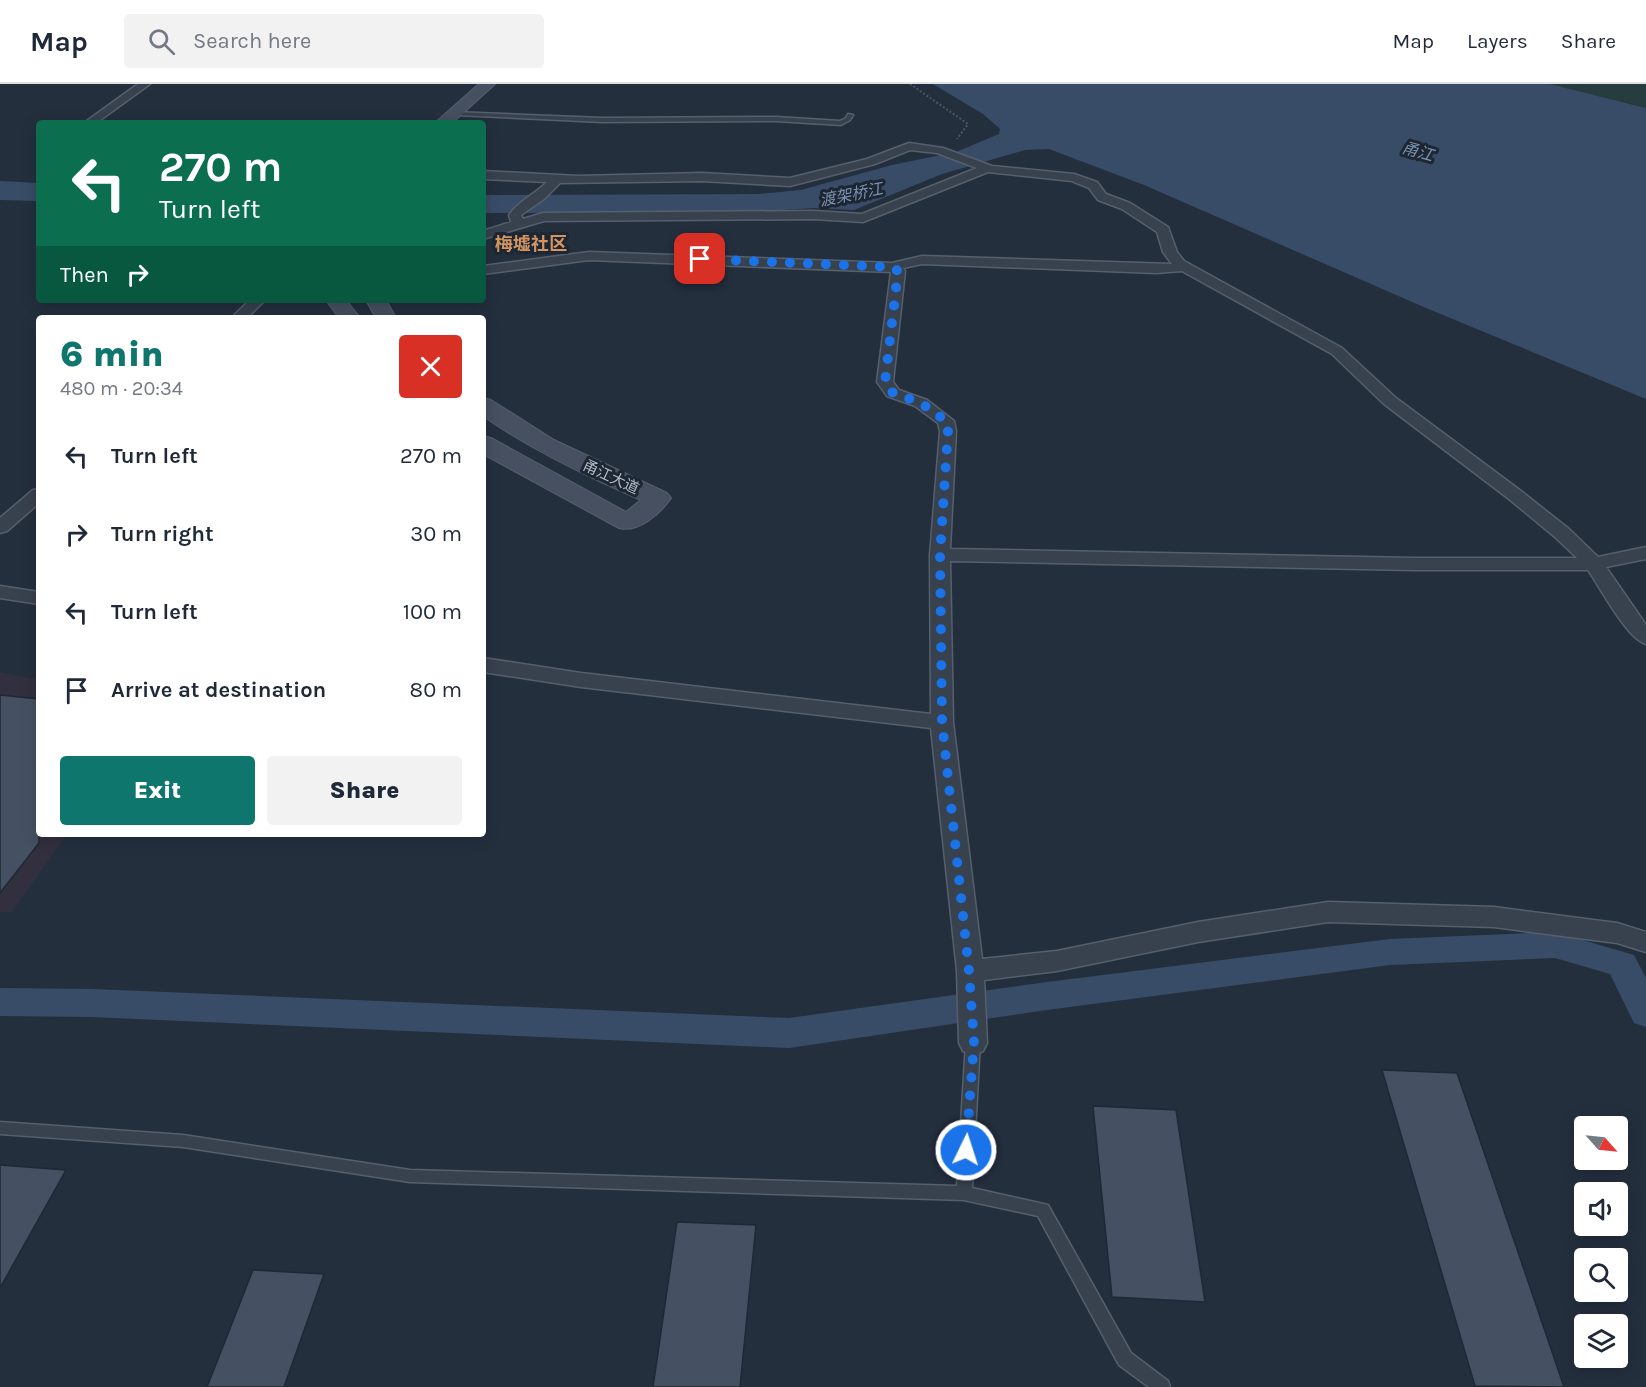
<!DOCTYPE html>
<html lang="en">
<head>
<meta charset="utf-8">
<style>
  body { margin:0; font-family:Karla,"Noto Sans SC",sans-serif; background:#f2f2f3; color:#1f2937; height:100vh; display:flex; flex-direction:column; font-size:22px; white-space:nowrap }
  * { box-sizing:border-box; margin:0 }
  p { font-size:20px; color:#747a83 }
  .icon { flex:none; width:33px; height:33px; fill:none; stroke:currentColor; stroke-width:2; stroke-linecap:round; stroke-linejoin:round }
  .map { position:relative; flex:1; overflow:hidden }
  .panel { position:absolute; left:36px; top:231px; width:450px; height:522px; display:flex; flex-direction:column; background:#fff; border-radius:6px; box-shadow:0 3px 15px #0003 }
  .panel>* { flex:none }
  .hud { position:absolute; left:36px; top:36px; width:450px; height:183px; border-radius:6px; box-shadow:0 3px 15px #0003; background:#0b6e4f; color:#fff; overflow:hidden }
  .needle { width:39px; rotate:117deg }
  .tools { position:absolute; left:1574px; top:1032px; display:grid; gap:12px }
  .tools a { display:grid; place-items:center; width:54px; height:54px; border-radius:6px; background:#fff; box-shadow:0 3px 15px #0003; font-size:30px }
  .pin { position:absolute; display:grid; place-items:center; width:51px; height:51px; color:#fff; margin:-26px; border-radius:12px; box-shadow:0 3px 9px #0006 }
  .me { position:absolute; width:66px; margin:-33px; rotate:4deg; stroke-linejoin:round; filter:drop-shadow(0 0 4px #0008) }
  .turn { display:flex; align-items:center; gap:21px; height:126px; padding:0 24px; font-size:27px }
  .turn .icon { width:78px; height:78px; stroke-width:2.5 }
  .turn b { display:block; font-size:42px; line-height:51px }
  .then { display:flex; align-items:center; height:57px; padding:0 24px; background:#0003; gap:12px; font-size:22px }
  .round { display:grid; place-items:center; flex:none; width:63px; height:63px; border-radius:6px; background:#f2f2f3 }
  .summary { display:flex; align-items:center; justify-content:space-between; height:102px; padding:0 24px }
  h1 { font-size:36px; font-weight:800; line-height:45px; color:#0f766e }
  .button { display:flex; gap:12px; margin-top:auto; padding:12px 24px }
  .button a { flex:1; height:69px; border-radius:6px; background:#0f766e; color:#fff; font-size:24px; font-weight:800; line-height:69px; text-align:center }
  .button a+a { background:#f2f2f3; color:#1f2937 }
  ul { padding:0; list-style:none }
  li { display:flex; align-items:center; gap:18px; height:78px; padding:0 24px }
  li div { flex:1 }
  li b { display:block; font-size:22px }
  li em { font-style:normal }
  header { display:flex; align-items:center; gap:36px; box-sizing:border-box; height:84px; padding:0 30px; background:#fff; border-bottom:2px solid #e0e1e3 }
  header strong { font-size:28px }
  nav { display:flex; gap:33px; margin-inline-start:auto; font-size:21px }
  .search { width:420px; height:54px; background:#f2f2f3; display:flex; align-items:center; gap:15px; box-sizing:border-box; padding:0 21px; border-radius:6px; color:#747a83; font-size:22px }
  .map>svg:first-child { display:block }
  .medical { fill:#32303f }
  .green { fill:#263c3f }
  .water { fill:#394c67 }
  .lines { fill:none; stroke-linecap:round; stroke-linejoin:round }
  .canal { fill:#394c67; fill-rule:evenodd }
  .building { fill:#455162; stroke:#1f2835; stroke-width:1.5 }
  .lane-casing { stroke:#565f6c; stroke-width:3 }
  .street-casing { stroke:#565f6c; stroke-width:3 }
  .secondary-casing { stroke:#565f6c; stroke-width:2 }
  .path { stroke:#44595c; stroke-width:2; stroke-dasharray:2 2; stroke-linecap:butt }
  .lane { fill:#38414e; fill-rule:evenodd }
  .street { fill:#38414e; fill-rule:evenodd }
  .secondary { fill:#465061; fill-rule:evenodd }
  .route { stroke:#1a73e8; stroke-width:10; stroke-dasharray:0 18 }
  .labels { text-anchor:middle; stroke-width:6; stroke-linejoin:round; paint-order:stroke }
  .far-street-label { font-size:15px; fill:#b4bcc9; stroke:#1d2633 }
  .far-water-label { font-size:16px; font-style:italic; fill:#7c92b1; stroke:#1d2633 }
  .far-quarter-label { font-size:18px; font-weight:bold; fill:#d59563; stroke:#1d2633 }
</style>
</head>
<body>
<header>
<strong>Map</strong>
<div class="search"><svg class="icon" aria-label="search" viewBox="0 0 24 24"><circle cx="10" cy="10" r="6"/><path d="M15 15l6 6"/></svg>Search here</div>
<nav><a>Map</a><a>Layers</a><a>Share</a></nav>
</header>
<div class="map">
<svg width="1646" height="1303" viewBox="0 0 1646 1303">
  <rect width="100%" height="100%" fill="#242f3e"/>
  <path class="medical" d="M0,588L39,596V750H67L12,828H0Z"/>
  <path class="green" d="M1550,0H1646V24L1644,23Z"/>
  <path class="water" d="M933,0H1550L1646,24V315L1426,224L1144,101L1049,65L1025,66L942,90L854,126L814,124L749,128L483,129V111L758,110L801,106L892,81L956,68L999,50L1000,45L983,30Z
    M0,97L39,99V117L0,116Z"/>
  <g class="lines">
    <path class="canal" d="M1555,848L1634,871L1646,894V943L1634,939L1610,890L1555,874L1390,881L1047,926L789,964L92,933L0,932V904L92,905L789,934L1047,898L1390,855Z"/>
  </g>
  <path class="building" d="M0,611L39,615V759L0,809Z
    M1382,986L1457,989L1564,1303L1475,1302Z
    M1093,1022L1176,1026L1205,1218L1112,1213Z
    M0,1081L66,1086L0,1204Z
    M677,1138L756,1141L740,1303H653Z
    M253,1186L324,1190L284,1303H207Z"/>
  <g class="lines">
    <defs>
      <path id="lane" d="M453,28L602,34L776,33L840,37L846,34L848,30L853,31L850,36L841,41L776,37L602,38L455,31Z
        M973,954L978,955L980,959L972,1104L1048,1121L1131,1269L1168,1297L1170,1303H1149L1119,1281L1038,1132L964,1116L410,1098L183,1063L0,1050V1038L183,1051L410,1086L957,1102L966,959L968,955Z"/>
      <path id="street" d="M138,0H150L96,39H84Z
        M909,59L943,64L992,82L1074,90L1097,98L1106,110L1130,119L1168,143L1177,168L1184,177L1342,264L1396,314L1521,407L1569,445L1598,473L1646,463V475L1606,483L1646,541V560C1627,555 1600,503 1588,486H1414L950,477L953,638L982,875L1057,867L1198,838L1328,818L1494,823L1617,839L1646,848V868L1617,859L1494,843L1328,838L1198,858L1057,887L984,896L987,959L983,967L973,971L963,967L959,959L957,887L931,644L581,603L483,588V574L581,589L931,630L930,471L940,347L938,339L915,322L887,312L877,298L891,188L589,176L483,190V182L589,168L892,179L922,172L1172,180L1163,168L1157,148L1122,125L1098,116L1089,104L1072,97L988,88L863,138L814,135L544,137L483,155V147L511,138L509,131C519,117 535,110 547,98L483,95V87L578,92L702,89L790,94L867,75ZM910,66L937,69L977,84L862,130L814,127L543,129L523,135L521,131L544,115L560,99L702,97L790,102L875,80ZM922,180L1156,189L1182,187L1332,270L1384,320L1509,415L1555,453L1577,474H1414L950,465L956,347L954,337L927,316L899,306L893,298L905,187L903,184Z
        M250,216H265L247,234H231Z
        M39,405V419L7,447L0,449V434L33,406Z
        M0,502L39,508V520L0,514Z"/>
      <path id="secondary" d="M479,0H495L452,39H435Z
        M326,216H346L360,234H339Z
        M366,216H386L396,234H376Z
        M483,314L491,316L554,356L667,409L671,414C660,430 638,449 619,444L483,370V352L491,354L626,428L641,416C586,392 532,366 483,332Z"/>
    </defs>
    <use href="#lane" class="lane-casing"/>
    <use href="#street" class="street-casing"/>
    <use href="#secondary" class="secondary-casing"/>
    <path class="path" d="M910,0L968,40L957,55"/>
    <use href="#lane" class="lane"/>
    <use href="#street" class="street"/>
    <use href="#secondary" class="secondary"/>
  </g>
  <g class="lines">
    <path class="route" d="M700,175L892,183L898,187L885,298L893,309L921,319L946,337L948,346L940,471L942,638L969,887L974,959L966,1066"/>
  </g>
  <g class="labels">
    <g class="far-street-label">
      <text transform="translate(611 393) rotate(25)" y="5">甬江大道</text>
    </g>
    <g class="far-water-label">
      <text transform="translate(1418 67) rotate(16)" y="6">甬江</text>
      <text transform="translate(851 110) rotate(-11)" y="6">渡架桥江</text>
    </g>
    <g class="far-quarter-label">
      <text x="531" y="166">梅墟社区</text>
    </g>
  </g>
</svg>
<div class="tools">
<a><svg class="needle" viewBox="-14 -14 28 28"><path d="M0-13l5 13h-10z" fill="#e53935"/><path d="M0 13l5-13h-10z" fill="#747a83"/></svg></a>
<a><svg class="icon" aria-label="sound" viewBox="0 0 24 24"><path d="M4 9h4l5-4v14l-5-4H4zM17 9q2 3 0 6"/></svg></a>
<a><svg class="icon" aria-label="search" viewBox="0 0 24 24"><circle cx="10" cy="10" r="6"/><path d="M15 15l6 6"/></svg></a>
<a><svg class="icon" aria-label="layers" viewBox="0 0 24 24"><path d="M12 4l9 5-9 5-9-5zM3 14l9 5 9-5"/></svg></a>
</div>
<div class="pin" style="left:700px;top:175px;background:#d93025"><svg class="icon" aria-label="arrive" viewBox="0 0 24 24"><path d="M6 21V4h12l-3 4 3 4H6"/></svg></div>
<svg class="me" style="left:966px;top:1066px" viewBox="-20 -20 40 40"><circle r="17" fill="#1a73e8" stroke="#fff" stroke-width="3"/><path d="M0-11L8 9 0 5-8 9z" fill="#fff"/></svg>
<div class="hud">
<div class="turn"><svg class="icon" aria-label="left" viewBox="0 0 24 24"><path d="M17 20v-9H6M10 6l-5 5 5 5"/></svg><div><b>270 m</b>Turn left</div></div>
<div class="then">Then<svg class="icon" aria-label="right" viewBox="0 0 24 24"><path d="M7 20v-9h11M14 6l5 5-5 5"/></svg></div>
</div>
<section class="panel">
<div class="summary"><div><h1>6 min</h1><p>480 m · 20:34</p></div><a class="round" style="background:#d93025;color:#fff"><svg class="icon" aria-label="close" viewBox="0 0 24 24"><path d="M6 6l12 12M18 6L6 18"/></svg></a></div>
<ul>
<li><svg class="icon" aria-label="left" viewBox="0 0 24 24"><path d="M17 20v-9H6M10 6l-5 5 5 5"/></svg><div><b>Turn left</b></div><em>270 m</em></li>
<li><svg class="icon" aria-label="right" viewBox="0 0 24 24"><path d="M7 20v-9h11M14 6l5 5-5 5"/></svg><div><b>Turn right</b></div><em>30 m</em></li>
<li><svg class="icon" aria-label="left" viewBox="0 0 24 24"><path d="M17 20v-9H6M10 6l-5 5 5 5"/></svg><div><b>Turn left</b></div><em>100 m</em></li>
<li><svg class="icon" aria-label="arrive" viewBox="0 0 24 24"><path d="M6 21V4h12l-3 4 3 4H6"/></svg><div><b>Arrive at destination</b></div><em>80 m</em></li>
</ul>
<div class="button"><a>Exit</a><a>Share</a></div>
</section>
</div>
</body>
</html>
